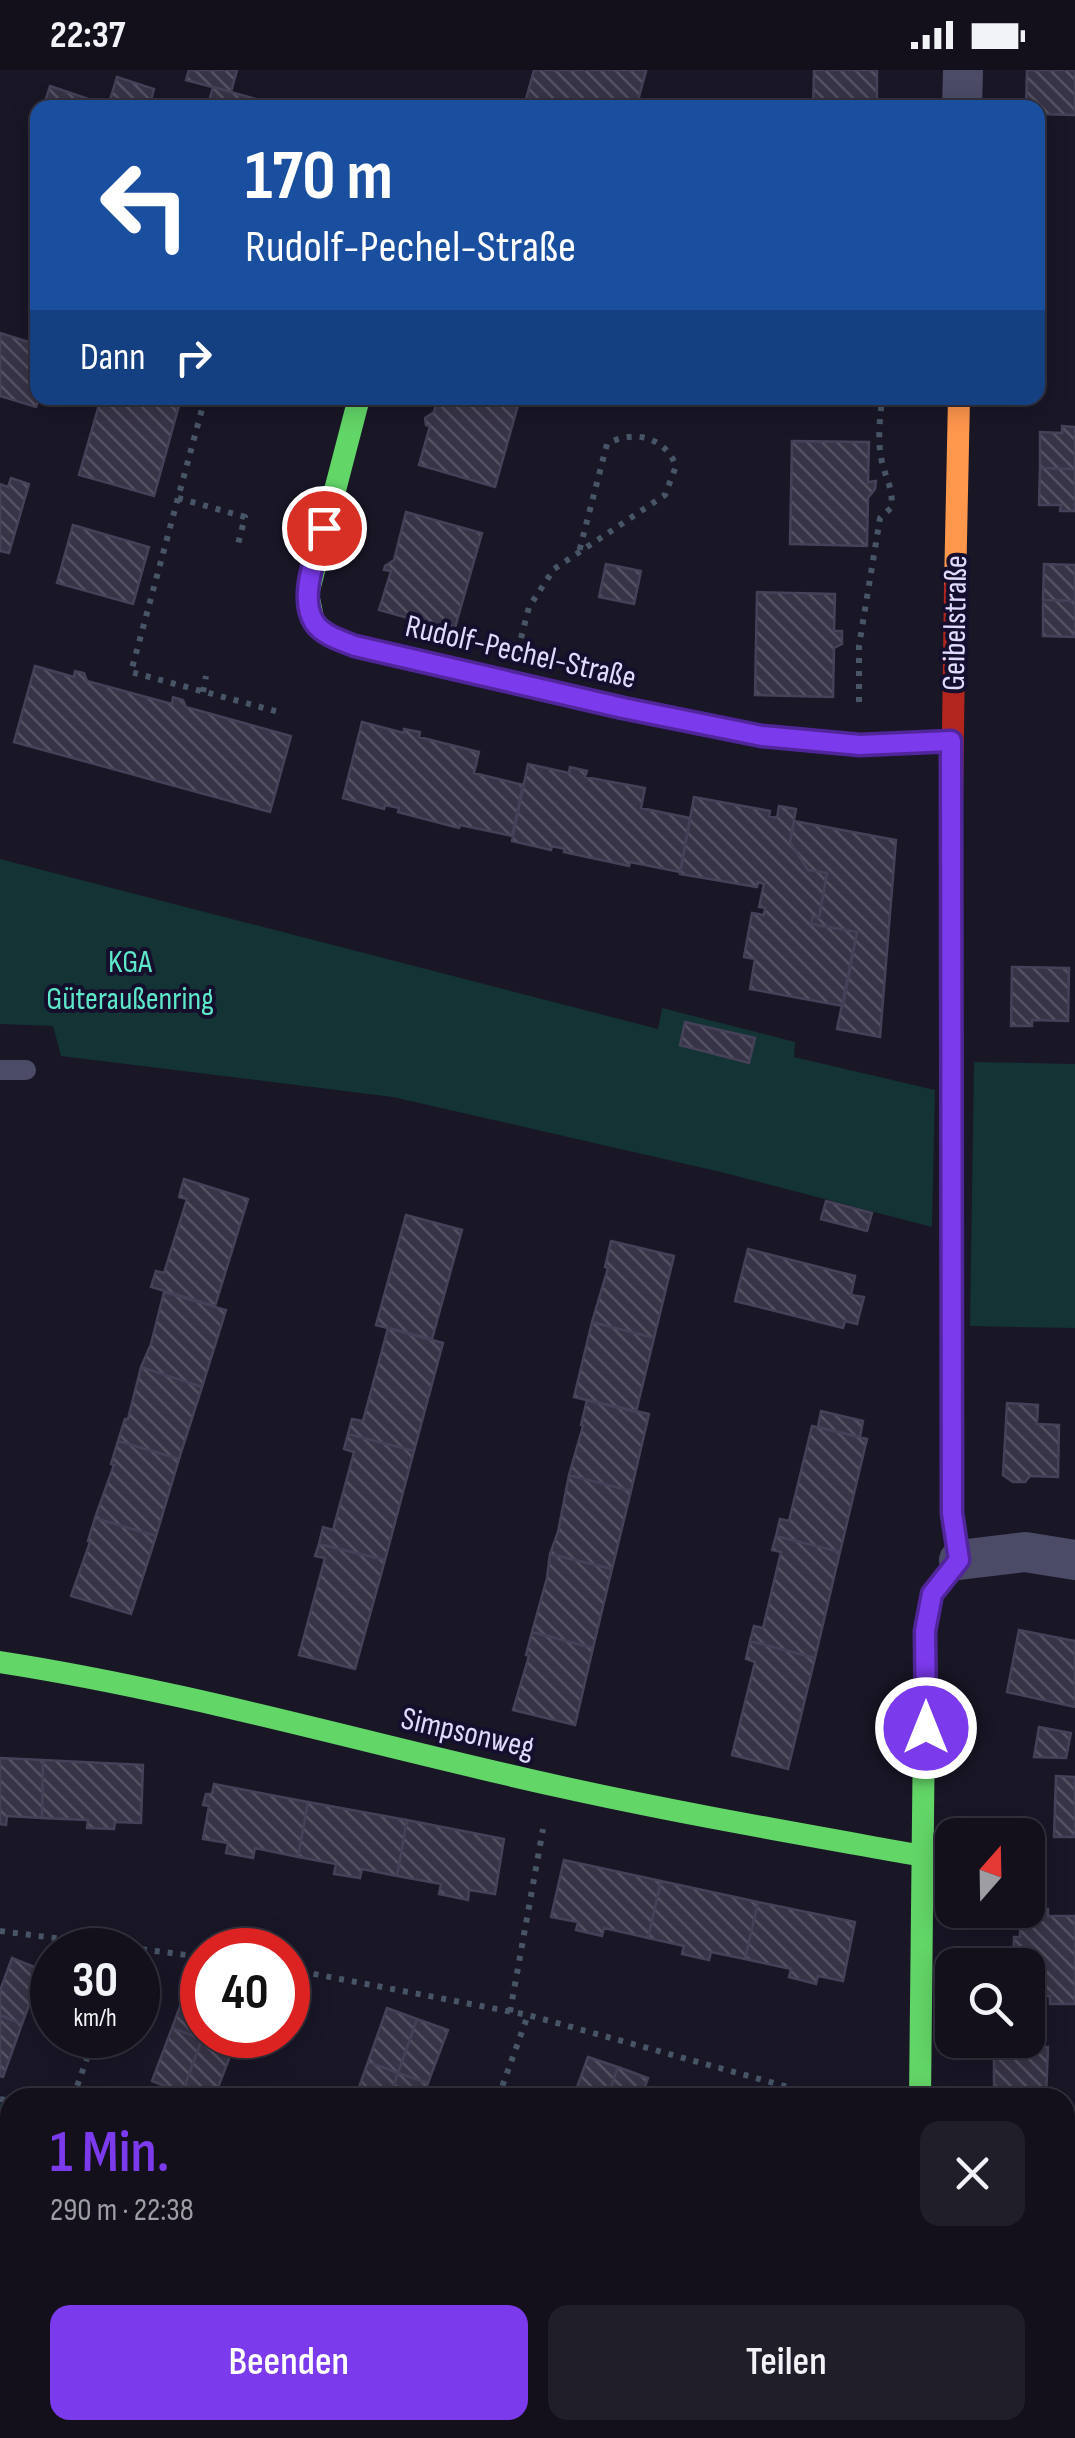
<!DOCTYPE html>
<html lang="de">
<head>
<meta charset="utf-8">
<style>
  body { margin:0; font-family:"Sofia Sans Condensed",sans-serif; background:#201e29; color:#f1f3f6; height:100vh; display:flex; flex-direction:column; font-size:38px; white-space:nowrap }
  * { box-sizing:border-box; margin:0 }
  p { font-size:32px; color:#9d9da3 }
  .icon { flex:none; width:55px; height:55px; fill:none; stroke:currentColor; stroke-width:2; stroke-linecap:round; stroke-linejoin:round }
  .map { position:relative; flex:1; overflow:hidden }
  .panel { position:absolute; left:0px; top:2018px; width:1075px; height:352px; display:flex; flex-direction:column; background:#13101c; border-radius:30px 30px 0 0; box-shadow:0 5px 25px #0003,0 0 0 2px #32303b }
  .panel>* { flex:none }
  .banner { position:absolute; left:30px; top:30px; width:1015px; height:305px; border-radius:20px; box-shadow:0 5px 25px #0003,0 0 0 2px #32303b; background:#1a4fa0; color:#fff; overflow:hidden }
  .needle { width:65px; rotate:20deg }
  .tools { position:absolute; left:935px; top:1748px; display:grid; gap:20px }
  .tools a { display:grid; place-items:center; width:110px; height:110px; border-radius:20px; background:#13101c; box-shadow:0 5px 25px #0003,0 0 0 2px #32303b; font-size:50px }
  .speed { position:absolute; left:30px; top:1858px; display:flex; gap:20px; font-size:50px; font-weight:700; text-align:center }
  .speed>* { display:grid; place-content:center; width:130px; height:130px; border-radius:50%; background:#13101c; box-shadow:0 5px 25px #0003,0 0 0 2px #32303b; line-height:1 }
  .speed small { font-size:25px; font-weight:400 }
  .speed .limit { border:15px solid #d22; background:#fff; color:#111 }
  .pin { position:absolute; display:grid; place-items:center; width:85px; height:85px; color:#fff; margin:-42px; border:5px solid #fff; border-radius:50%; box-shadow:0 2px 10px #0007 }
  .me { position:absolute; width:110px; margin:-55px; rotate:0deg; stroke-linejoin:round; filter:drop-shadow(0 0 8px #0008) }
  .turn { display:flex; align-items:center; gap:35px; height:210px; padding:0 50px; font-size:45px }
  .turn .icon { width:130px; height:130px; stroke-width:2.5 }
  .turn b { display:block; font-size:70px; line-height:85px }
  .then { display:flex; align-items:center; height:95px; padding:0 50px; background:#0003; gap:20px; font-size:38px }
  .round { display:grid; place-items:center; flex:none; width:105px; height:105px; border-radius:20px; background:#201e29 }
  .headline { display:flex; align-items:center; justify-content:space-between; height:170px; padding:0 50px }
  h1 { font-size:60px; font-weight:600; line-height:75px; color:#7c3aed }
  .cta { display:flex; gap:20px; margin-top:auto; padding:20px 50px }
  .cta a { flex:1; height:115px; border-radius:20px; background:#7c3aed; color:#fff; font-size:40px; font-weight:600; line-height:115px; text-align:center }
  .cta a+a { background:#201e29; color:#f1f3f6 }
  .status { display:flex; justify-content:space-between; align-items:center; height:70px; padding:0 50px; background:#13101c; direction:ltr }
  .status svg { height:28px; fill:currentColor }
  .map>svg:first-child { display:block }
  .green { fill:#133334 }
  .park { fill:url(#park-tufts) }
  .building { fill:url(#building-back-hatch); stroke:#454158; stroke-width:2.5 }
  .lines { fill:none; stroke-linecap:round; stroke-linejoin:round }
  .path { stroke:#475567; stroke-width:6; stroke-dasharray:5 8; stroke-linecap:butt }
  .lane { stroke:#4c4b67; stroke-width:20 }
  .street { stroke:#4c4b67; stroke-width:40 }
  .fast { stroke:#63d668; stroke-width:22 }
  .slow { stroke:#ff974d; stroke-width:22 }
  .jam { stroke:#b3261e; stroke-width:22 }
  .route-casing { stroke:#51269a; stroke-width:25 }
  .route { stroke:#7c3aed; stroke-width:18 }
  .labels { text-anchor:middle; stroke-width:8; stroke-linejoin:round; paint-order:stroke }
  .street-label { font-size:32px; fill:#e0dbff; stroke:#150f2d }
  .park-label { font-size:32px; fill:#5de9c9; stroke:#150f2d }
</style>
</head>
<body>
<div class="status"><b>22:37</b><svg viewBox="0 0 49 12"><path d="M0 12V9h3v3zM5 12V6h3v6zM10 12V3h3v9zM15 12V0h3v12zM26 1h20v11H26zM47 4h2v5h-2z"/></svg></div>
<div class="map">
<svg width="1075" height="2368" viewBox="0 0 1075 2368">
  <defs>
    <pattern id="park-tufts" width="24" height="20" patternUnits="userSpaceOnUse" patternTransform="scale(2.5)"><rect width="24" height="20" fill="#133334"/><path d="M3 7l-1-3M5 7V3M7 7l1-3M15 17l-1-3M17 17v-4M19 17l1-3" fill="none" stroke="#355052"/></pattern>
    <pattern id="building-back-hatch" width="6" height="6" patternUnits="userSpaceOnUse" patternTransform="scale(2.5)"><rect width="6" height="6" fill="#383447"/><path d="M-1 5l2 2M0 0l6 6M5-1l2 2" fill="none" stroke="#545163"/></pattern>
  </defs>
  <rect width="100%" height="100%" fill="#191626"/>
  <path class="green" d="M0,789L658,959L662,938L795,972L794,987L935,1020L932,1157L725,1103L393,1027L61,986L53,956L0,954Z
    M974,992L1075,994V1258L970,1256Z"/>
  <path class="park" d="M0,2033L10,2035V2172L0,2167Z
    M349,2360H659L657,2368H363Z"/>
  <path class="building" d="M189,0H237L231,22L186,10Z
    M534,0H644L646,1L636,38H539L525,33Z
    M814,0H877V38H813Z
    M1027,0H1075V45L1038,44V38H1026Z
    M117,7L154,19L149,38H134L110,30Z
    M50,16L115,38H43Z
    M213,17L256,29L254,38H207Z
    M0,263L38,275L39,328L36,337L0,326Z
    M101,328H181L154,426L79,405Z
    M438,328H520L495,417L419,395L430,356L426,355L425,348L434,342Z
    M1062,356L1075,357V399L1040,398V362L1062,363Z
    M792,371L869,372L868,412L876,411L875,419L868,428L867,476L790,474Z
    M1040,398L1075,399V441H1060L1061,435H1039Z
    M11,408L29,414L9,483L0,481V414L8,417Z
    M406,442L482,463L454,561L379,540L391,501L384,500L385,496L394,490Z
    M73,455L149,477L133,534L57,513Z
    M606,494L641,501L634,534L599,527Z
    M1044,494L1075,495V531L1043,530Z
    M757,522L835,524L834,561H842V574L834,578L833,627L755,625Z
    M1043,530L1075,531V567L1043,566Z
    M35,596L74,607L75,601L84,603L87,611L172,634L173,627L183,630L186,637L291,666L270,742L14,672Z
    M362,652L404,663V659L420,662L419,667L479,682L474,703L523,715L512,766L460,755L459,758L398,742L399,738L385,735L384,739L343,728Z
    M528,694L569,703L570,697L587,701L585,707L645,718L641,738L690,748L680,802L630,792L629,796L564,782L565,779L552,776L551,780L512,771Z
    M694,727L770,741L769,746L777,748L779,736L796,739L790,772L808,800L827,803L819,848L813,846L811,854L857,862L843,936L750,919L755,889L744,887L752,843L764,845L765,838L759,837L764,814L758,812L757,817L680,804Z
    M794,751L896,770L880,967L837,959L857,862L811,854L813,846L819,848L827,803L808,800L790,772Z
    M1012,897L1069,898L1068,951L1032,950V956H1011Z
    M685,952L755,968L749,993L680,975Z
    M184,1109L248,1129L215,1236L151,1217L156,1201L164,1203L187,1129L179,1127Z
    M826,1131L872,1143L867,1161L821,1149Z
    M406,1145L462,1160L432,1269L376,1255Z
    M611,1171L674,1186L654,1268L592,1252L608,1198L605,1197Z
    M748,1179L855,1206L851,1225L864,1227L857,1254L845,1251L843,1258L735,1231Z
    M164,1222L226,1240L202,1317L141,1297L151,1274Z
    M592,1252L654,1268L636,1342L574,1327Z
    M388,1258L443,1273L414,1381L348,1364L352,1349L363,1351Z
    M141,1297L202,1317L179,1389L118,1371L125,1349H128Z
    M587,1330L649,1344L631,1421L569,1405L583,1356L581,1355Z
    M1007,1333L1038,1335L1037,1354L1059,1355L1058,1407L1030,1406L1025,1412H1013L1003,1405Z
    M821,1341L863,1351L860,1367L818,1357Z
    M812,1356L867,1369L840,1482L776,1466L780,1449L789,1451Z
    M348,1364L414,1381L385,1490L319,1474L323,1457L333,1460L354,1382L344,1379Z
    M118,1371L179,1389L156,1466L95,1448L114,1395L111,1394Z
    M569,1405L631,1421L612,1499L550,1484L558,1462Z
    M95,1448L156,1466L131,1544L71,1526L90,1472L88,1471Z
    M776,1466L840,1482L815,1588L750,1571L754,1556L763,1558L781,1482L772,1480Z
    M319,1474L385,1490L355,1599L299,1585L325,1488L315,1486Z
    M550,1484L612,1499L593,1578L532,1562L547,1508Z
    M1019,1560L1075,1571V1637L1007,1622Z
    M532,1562L593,1578L575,1655L513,1640L529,1586L526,1585Z
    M750,1571L815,1588L788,1699L732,1685L755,1592L746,1589Z
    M1039,1657L1071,1663L1066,1688L1034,1687Z
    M0,1688L43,1690L42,1748L7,1746L6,1755L0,1754Z
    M43,1690L143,1695L141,1753L115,1752L114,1759L87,1758L88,1750L42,1748Z
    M1056,1706L1075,1707V1767H1054Z
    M214,1714L308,1732L298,1787L255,1778L253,1788L226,1783L228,1773L203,1769L209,1736L203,1735L206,1724H212Z
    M308,1732L407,1750L397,1806L362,1799L360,1808L334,1804L336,1794L298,1787Z
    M407,1750L504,1769L495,1824L469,1820L468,1830L439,1824L441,1814L397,1806Z
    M564,1790L661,1811L648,1868L604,1858L602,1866L576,1860L578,1852L551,1847Z
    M661,1811L758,1832L745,1889L711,1882L709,1890L682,1884L684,1876L648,1868Z
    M758,1832L855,1852L843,1911L818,1906L816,1914L789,1907L791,1899L745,1889Z
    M1032,1838L1048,1839V1846H1075V1934H1050V1926H1028V1895L1013,1891L1014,1867H1020V1846H1032Z
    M12,1888L42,1900L22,1954L0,1945V1921Z
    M192,1904L202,1908V1969L172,1958Z
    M387,1938L417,1949L398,2003L368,1992Z
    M0,1945L22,1954L3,2007L0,2006Z
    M417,1949L448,1960L428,2013L398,2003Z
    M172,1958L202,1969L182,2023L152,2011Z
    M203,1965H238L232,1981L202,1969Z
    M202,1969L232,1981L214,2028H194L182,2023Z
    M994,1976L1048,1977L1046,2028H994Z
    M588,1987L618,1997L607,2028H573Z
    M368,1992L398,2003L389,2028H355Z
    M618,1997L648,2008L641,2028H607Z
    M398,2003L428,2013L423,2028H389Z
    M88,2360H123L120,2368H85Z
    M123,2360H158L154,2368H120Z"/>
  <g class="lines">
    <path class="path" d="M205,328L131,602L279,642
      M413,328H415
      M178,428L245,447L238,474
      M521,568L529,537L554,499L665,425L676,396C665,367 634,359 607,374L579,482
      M203,622L206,606
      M859,632V576L880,448L891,438C894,419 886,410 882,392C877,371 880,349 882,328
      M0,1861L202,1887
      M288,1899L528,1945L828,2028
      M510,1942L543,1759
      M73,2028L95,1965
      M498,2028L528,1945
      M0,2029L10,2031
      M0,2176L10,2182
      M6,2357L10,2347
      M334,2360L348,2368
      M459,2368V2360
      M663,2368L665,2360"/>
    <path class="lane" d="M0,1000H26"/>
    <path class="street" d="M962,38L963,0
      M959,1490L1025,1482L1075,1490
      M913,2368L914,2360"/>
    <path class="fast" d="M359,328L308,524L314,553L332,567L355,576L623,639L762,666L860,675L951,671
      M0,1592C188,1621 371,1675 557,1716C678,1743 801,1764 923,1786
      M920,2028L925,1561L932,1524L959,1490L951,1443V805"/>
    <path class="slow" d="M955,517L959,328"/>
    <path class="jam" d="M951,805L955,517"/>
  </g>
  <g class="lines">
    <defs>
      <path id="route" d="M324,458C317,483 298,526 314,552C322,565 342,571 355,576L623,638L762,666L860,675L951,671L952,1443L959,1490L932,1524L925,1561L926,1658"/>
    </defs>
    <use href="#route" class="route-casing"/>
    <use href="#route" class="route"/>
  </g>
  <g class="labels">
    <g class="street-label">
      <text transform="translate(954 553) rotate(-89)" y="11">Geibelstraße</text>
      <text transform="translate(521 581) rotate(13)" y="11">Rudolf-Pechel-Straße</text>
      <text transform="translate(468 1662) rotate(13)" y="11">Simpsonweg</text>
    </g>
    <g class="park-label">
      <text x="130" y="902">KGA<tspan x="130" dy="37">Güteraußenring</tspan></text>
    </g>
  </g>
</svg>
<div class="tools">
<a><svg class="needle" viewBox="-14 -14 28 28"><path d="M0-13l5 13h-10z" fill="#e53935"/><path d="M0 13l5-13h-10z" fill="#9d9da3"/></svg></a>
<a><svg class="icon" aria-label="search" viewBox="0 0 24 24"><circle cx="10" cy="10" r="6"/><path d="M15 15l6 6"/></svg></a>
</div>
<div class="speed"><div>30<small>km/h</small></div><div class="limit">40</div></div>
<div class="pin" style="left:324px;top:458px;background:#d93025"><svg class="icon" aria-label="arrive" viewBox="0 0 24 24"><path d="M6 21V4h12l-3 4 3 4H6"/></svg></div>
<svg class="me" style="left:926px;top:1658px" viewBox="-20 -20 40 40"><circle r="17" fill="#7c3aed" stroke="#fff" stroke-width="3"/><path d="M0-11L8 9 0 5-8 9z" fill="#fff"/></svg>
<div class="banner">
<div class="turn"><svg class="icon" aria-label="left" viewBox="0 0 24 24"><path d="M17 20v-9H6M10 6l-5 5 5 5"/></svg><div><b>170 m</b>Rudolf-Pechel-Straße</div></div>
<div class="then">Dann<svg class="icon" aria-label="right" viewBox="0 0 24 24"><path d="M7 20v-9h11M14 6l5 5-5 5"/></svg></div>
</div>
<section class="panel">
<div class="headline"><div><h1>1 Min.</h1><p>290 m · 22:38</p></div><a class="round"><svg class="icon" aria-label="close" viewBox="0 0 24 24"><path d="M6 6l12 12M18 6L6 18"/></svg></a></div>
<div class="cta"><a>Beenden</a><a>Teilen</a></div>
</section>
</div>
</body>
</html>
